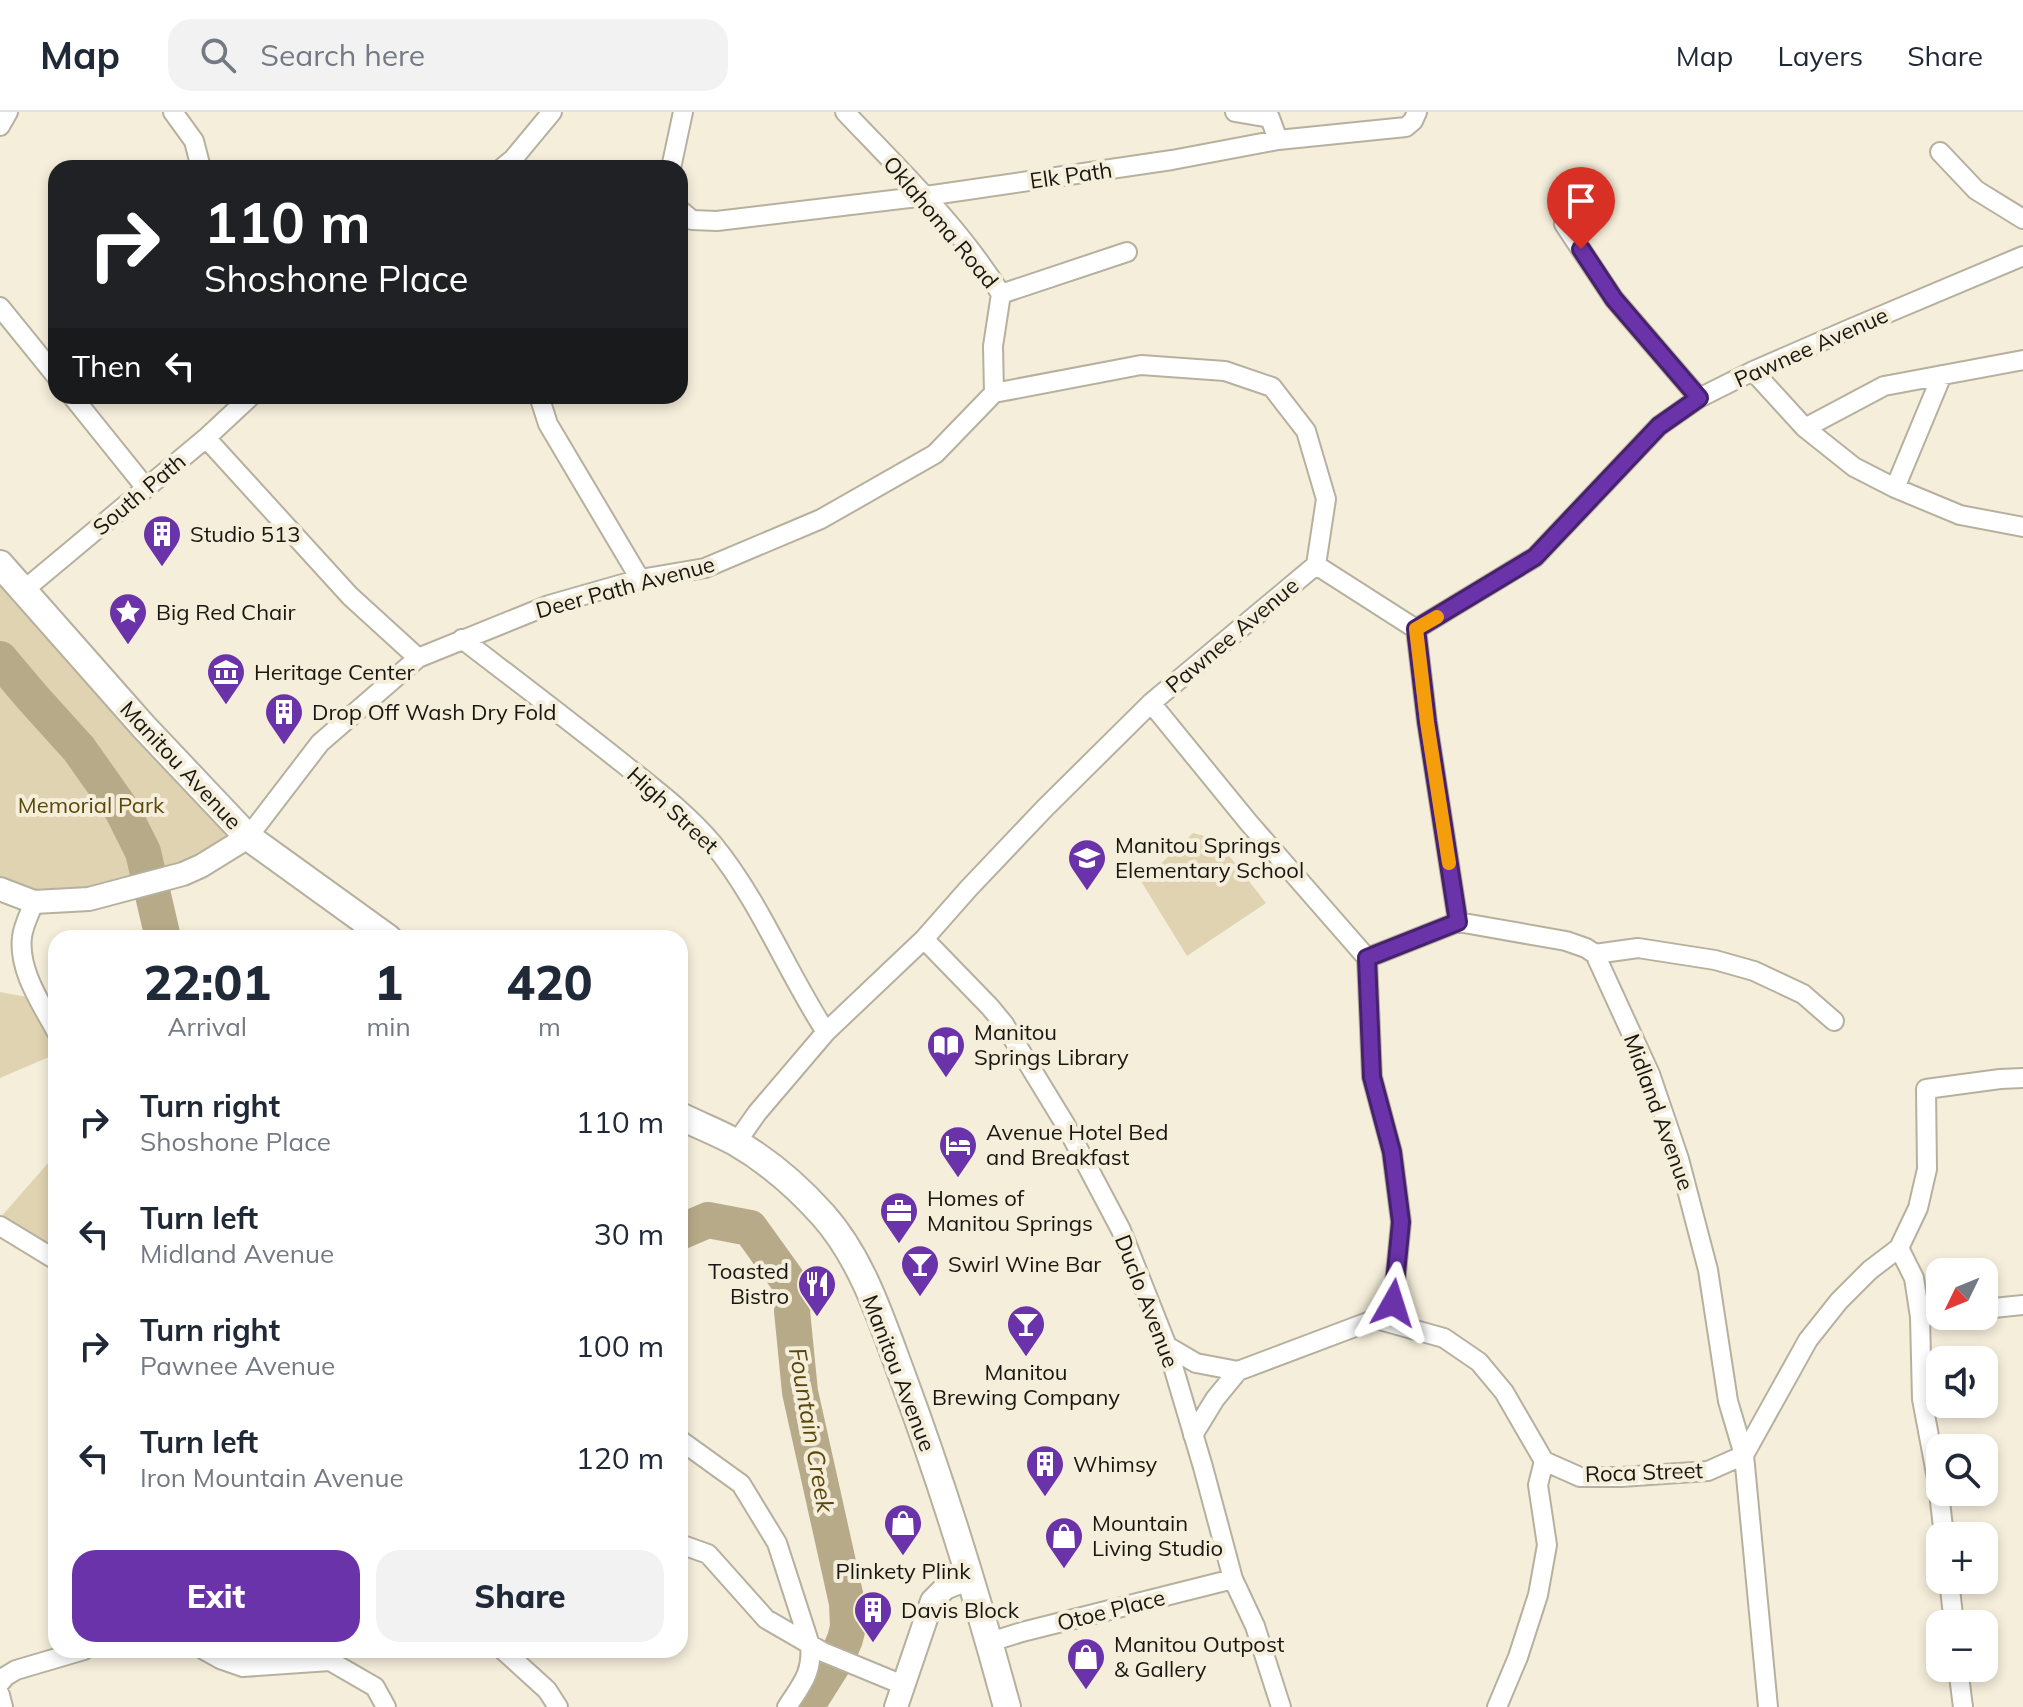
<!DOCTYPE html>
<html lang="en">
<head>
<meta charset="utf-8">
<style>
  body { margin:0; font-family:Mulish,sans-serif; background:#f2f2f3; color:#1f2937; height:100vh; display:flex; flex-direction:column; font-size:30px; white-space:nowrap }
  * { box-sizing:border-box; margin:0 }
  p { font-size:26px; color:#747a83 }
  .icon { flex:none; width:44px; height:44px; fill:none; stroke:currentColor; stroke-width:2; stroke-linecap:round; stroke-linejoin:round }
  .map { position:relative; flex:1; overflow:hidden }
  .panel { position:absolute; left:48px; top:818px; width:640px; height:728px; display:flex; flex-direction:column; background:#fff; border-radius:24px; box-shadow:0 4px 12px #0003 }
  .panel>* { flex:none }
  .guide { position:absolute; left:48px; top:48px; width:640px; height:244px; border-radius:24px; box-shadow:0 4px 12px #0003; background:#202124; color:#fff; overflow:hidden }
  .needle { width:52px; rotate:227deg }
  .fabs { position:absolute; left:1926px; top:1146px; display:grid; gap:16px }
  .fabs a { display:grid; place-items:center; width:72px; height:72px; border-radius:16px; background:#fff; box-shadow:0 4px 12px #0003; font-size:40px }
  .pin { position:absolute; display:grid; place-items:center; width:68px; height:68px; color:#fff; margin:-82px -34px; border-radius:50% 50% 50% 0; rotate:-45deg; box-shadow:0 0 8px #0007 }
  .pin .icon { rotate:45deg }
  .me { position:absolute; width:88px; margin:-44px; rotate:6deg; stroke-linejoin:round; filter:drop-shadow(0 0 6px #0008) }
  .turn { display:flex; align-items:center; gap:28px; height:168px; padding:0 24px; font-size:36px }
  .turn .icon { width:104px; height:104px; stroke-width:2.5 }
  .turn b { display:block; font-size:56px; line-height:68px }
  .then { display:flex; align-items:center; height:76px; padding:0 24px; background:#0003; gap:16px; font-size:30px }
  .eta { display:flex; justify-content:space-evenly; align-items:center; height:136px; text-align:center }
  .eta b { font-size:48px; font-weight:800; line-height:56px }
  .primary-button { display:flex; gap:16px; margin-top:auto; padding:16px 24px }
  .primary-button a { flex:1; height:92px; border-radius:24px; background:#6b33aa; color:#fff; font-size:32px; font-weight:800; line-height:92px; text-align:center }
  .primary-button a+a { background:#f2f2f3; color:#1f2937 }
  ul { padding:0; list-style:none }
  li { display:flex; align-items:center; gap:24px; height:112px; padding:0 24px }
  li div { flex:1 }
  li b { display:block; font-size:30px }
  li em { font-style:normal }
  header { display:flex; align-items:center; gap:48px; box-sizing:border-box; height:112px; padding:0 40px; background:#fff; border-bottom:2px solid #e0e1e3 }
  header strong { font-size:38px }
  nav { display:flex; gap:44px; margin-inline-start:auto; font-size:28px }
  .search { width:560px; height:72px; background:#f2f2f3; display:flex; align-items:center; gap:20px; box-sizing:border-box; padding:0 28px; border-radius:24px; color:#747a83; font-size:30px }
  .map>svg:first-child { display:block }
  .green { fill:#dfd3b1 }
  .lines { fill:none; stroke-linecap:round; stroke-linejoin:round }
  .river { stroke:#b6aa88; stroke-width:36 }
  .minor-casing { stroke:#b6b09e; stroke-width:22 }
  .tertiary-casing { stroke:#b6b09e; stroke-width:26 }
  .secondary-casing { stroke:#b6b09e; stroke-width:30 }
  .minor { stroke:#fff; stroke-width:18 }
  .tertiary { stroke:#fff; stroke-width:22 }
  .secondary { stroke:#fff; stroke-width:26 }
  .route-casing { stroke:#46216e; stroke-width:20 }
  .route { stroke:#6b33aa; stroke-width:14 }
  .slow { stroke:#f59e0b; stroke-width:14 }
  .labels { text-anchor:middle; stroke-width:8; stroke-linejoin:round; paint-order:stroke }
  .street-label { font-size:22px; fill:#191711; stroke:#f5eedb }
  .poi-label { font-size:22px; fill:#191711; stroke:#f5eedb; text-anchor:start }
  .park-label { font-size:22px; fill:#5b490c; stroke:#f5eedb }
  .water-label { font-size:24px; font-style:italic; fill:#5a4709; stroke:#f5eedb }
</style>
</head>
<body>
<header>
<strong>Map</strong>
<div class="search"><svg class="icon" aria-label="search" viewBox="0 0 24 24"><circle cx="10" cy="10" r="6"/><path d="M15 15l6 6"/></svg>Search here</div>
<nav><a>Map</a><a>Layers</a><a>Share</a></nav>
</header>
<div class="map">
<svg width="2023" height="1595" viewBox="0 0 2023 1595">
  <rect width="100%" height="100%" fill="#f5eedb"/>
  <path class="green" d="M0,452L248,725L89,787L0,777Z
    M1193,721L1216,727L1266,791L1187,844L1139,766L1155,757Z
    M0,880L38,887L56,919V942L0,966Z
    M56,1042V1148L0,1106Z"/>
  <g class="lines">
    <path class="river" d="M0,547L32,585L79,637L122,698L143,740L163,826
      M680,1120L708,1108L750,1116L796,1180L792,1199L800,1280L847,1491L848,1515L845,1527L837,1546L806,1595"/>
    <defs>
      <path id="minor" d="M173,0L194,29L201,56
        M845,0C900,58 959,114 1001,182L993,234L994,281
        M1235,0L1270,6L1278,28
        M0,14L8,0
        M1940,40L1976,78L2023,107
        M502,56L513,47L552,0
        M671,56L683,0
        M680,98L692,108L717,109L926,84L1172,48L1278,28L1406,15L1413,9L1417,0
        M1570,102L1564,112L1614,187L1699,286
        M1001,182L1127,140
        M0,195L56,264
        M1753,259L1805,316L1854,355L1895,376L1960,403L2023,415
        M72,284L146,376
        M539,284L548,312L640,467
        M1805,316L1884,274L2023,248
        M206,326L350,484L418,546
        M1895,376L1942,263
        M1316,453L1416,517L1535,445L1659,314L1699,286L1753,259L1852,216L2023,144
        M24,478L206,326L251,284
        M1416,517L1427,610L1458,810
        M462,527C517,569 572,611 626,654C656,678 688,702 713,732C761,791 785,857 826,920
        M1151,591L1249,711L1367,846L1372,965L1392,1040L1401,1110L1393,1191L1376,1207L1444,1226L1479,1250L1504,1280L1544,1349L1538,1373L1547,1433L1538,1483L1518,1545L1497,1595
        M248,725L320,631L418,546L549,493L640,467L705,456L821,407L935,342L994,281L1141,253L1225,259L1272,275L1306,319L1326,387L1316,453
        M34,790C30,801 23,814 22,825C18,858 41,891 56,919
        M1458,810L1566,829L1586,836L1595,842L1650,962L1679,1047L1708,1158L1728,1289L1744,1343L1768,1595
        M924,827L990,895L1004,912L1065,1012L1121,1118L1167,1234L1203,1355L1233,1467L1255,1514L1281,1595
        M1595,842L1638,836L1715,848L1754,859L1803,882L1834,909
        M1367,846L1458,810
        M736,1031L757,1001L826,920L924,827L969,776L1045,696L1151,591L1316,453
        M0,1114L56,1148
        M1899,1136L1914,1166L1920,1205L1922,1287L1938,1372L1944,1424
        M1984,1197L2023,1193
        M1920,1205L1940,1202
        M1167,1234L1196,1251L1238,1259
        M1193,1323L1215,1287L1238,1259L1376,1207
        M680,1328L741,1372L777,1431L810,1533C813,1561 801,1573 787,1595
        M1544,1349L1580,1365H1621L1708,1359L1744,1343L1808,1228L1839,1189L1870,1158L1899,1136L1918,1096L1927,1057L1926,977L2000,967L2023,966
        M680,1432L708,1442L766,1507L823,1540L903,1573
        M1949,1468L1954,1512
        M990,1530L1022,1520L1233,1467
        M204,1538L220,1547L243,1555L330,1549
        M503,1538L547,1578L558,1595
        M330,1549L375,1575L386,1595
        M1958,1556L1963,1595
        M0,1571L6,1564L16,1558L84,1538
        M0,1583L3,1595"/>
      <path id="tertiary" d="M0,777L34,790L89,787L183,762L201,754L248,725
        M896,1595L932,1489L945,1476L970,1466"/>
      <path id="secondary" d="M0,452L143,614L248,725L388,826
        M680,1004C698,1013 717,1020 735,1030C768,1049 798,1075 823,1103C863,1148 882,1210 903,1266C943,1374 977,1484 1007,1595"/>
    </defs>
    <use href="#minor" class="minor-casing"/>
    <use href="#tertiary" class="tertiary-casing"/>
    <use href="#secondary" class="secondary-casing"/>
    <use href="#minor" class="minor"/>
    <use href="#tertiary" class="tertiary"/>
    <use href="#secondary" class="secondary"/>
  </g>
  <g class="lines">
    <defs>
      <path id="route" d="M1393,1191L1401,1110L1392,1040L1372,965L1367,846L1458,810L1427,610L1416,517L1535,445L1659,314L1699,286L1614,187L1581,137"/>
    </defs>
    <use href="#route" class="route-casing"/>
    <use href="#route" class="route"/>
    <path class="slow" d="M1437,505L1416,517L1427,610L1449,751"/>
  </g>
  <defs>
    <symbol id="building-pin" viewBox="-11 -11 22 30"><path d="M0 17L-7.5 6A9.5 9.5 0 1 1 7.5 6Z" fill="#6b33aa" stroke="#f5eedb"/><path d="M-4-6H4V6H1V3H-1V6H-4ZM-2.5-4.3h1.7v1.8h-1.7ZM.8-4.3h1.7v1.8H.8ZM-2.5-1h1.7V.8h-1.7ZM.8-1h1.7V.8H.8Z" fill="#fff"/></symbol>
    <symbol id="sight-pin" viewBox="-11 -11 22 30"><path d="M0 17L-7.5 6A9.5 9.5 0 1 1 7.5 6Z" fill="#6b33aa" stroke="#f5eedb"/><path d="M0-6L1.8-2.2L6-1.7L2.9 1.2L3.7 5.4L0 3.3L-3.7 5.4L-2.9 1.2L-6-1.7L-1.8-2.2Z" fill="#fff"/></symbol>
    <symbol id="museum-pin" viewBox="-11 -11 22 30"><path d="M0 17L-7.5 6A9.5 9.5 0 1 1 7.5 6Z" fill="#6b33aa" stroke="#f5eedb"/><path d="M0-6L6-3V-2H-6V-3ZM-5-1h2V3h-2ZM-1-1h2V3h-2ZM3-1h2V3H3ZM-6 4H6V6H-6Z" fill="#fff"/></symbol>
    <symbol id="school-pin" viewBox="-11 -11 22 30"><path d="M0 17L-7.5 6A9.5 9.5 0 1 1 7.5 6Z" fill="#6b33aa" stroke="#f5eedb"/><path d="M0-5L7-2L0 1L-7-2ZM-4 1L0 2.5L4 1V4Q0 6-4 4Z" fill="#fff"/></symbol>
    <symbol id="library-pin" viewBox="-11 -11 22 30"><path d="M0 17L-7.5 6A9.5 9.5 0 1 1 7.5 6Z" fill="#6b33aa" stroke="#f5eedb"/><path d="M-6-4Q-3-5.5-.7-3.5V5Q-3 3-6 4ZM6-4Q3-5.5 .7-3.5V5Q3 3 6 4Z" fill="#fff"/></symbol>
    <symbol id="hotel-pin" viewBox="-11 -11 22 30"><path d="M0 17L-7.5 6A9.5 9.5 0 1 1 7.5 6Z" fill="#6b33aa" stroke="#f5eedb"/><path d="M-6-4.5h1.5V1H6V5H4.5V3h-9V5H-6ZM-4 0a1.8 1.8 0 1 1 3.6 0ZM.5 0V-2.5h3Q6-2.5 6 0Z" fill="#fff"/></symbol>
    <symbol id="office-pin" viewBox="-11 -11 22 30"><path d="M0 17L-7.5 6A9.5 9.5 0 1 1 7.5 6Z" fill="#6b33aa" stroke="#f5eedb"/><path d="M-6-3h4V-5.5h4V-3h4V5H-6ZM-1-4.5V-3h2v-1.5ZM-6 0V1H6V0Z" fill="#fff"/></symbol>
    <symbol id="bar-pin" viewBox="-11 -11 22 30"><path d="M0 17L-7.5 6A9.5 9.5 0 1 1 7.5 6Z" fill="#6b33aa" stroke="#f5eedb"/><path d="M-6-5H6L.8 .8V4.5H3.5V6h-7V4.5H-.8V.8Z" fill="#fff"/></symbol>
    <symbol id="restaurant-pin" viewBox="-11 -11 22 30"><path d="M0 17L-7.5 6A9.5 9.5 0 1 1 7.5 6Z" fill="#6b33aa" stroke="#f5eedb"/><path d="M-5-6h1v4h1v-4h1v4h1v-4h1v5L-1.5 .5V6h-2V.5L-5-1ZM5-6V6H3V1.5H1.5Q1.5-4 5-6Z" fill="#fff"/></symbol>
    <symbol id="shop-pin" viewBox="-11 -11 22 30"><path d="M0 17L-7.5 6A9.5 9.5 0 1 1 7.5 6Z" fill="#6b33aa" stroke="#f5eedb"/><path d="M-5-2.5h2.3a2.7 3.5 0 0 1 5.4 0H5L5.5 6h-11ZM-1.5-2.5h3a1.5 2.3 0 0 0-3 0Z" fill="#fff"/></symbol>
  </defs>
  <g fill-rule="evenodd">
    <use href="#building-pin" x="140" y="400" width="44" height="60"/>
    <use href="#sight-pin" x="106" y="478" width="44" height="60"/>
    <use href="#museum-pin" x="204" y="538" width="44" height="60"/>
    <use href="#building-pin" x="262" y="578" width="44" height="60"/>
    <use href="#school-pin" x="1065" y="724" width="44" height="60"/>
    <use href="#library-pin" x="924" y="911" width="44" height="60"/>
    <use href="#hotel-pin" x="936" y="1011" width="44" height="60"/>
    <use href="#office-pin" x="877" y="1077" width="44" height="60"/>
    <use href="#bar-pin" x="898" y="1130" width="44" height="60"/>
    <use href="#restaurant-pin" x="795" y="1150" width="44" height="60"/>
    <use href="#bar-pin" x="1004" y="1190" width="44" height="60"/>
    <use href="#building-pin" x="1023" y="1330" width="44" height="60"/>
    <use href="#shop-pin" x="881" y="1389" width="44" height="60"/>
    <use href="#shop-pin" x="1042" y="1402" width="44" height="60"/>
    <use href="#building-pin" x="851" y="1476" width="44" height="60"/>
    <use href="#shop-pin" x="1064" y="1523" width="44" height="60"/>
  </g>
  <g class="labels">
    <g class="street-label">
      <text transform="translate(1071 63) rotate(-8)" y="8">Elk Path</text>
      <text transform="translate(941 110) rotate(50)" y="8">Oklahoma Road</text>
      <text transform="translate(1811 235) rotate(-24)" y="8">Pawnee Avenue</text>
      <text transform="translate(139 382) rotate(-40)" y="8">South Path</text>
      <text transform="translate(625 475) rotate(-15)" y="8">Deer Path Avenue</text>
      <text transform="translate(1232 523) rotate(-40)" y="8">Pawnee Avenue</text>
      <text transform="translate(181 653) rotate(47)" y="8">Manitou Avenue</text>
      <text transform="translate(673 698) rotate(43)" y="8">High Street</text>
      <text transform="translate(1659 1000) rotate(70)" y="8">Midland Avenue</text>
      <text transform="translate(1147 1189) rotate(69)" y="8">Duclo Avenue</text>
      <text transform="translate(899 1261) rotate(69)" y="8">Manitou Avenue</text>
      <text transform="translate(1644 1360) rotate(-2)" y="8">Roca Street</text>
      <text transform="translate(1111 1498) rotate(-14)" y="8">Otoe Place</text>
    </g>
    <g class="poi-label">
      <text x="190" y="430">Studio 513</text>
      <text x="156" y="508">Big Red Chair</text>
      <text x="254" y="568">Heritage Center</text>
      <text x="312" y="608">Drop Off Wash Dry Fold</text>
      <text x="1115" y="741">Manitou Springs<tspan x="1115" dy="25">Elementary School</tspan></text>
      <text x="974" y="928">Manitou<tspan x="974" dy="25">Springs Library</tspan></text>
      <text x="986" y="1028">Avenue Hotel Bed<tspan x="986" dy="25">and Breakfast</tspan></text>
      <text x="927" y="1094">Homes of<tspan x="927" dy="25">Manitou Springs</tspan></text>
      <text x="948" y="1160">Swirl Wine Bar</text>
      <text x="789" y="1167" text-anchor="end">Toasted<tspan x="789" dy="25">Bistro</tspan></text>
      <text x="1026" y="1268" text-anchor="middle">Manitou<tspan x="1026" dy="25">Brewing Company</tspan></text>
      <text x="1073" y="1360">Whimsy</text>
      <text x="1092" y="1419">Mountain<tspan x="1092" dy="25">Living Studio</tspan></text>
      <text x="903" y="1467" text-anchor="middle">Plinkety Plink</text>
      <text x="901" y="1506">Davis Block</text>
      <text x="1114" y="1540">Manitou Outpost<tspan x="1114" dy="25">&amp; Gallery</tspan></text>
    </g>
    <g class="park-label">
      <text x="91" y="701">Memorial Park</text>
    </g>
    <g class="water-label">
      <text transform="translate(811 1318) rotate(80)" y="8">Fountain Creek</text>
    </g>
  </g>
</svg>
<div class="fabs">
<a><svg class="needle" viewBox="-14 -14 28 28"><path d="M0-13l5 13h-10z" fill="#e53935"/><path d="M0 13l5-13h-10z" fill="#747a83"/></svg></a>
<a><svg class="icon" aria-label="sound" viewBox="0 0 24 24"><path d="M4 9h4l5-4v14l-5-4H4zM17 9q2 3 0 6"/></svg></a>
<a><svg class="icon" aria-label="search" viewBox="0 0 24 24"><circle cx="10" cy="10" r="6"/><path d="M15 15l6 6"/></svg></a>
<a>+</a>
<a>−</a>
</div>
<div class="pin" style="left:1581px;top:137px;background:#d93025"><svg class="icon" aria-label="arrive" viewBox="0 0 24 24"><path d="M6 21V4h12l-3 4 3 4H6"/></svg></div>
<svg class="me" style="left:1393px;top:1191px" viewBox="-20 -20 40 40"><path d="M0-17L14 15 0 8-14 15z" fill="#6b33aa" stroke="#fff" stroke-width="4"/></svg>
<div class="guide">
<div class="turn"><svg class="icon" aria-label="right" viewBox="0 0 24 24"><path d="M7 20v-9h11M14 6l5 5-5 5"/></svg><div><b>110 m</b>Shoshone Place</div></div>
<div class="then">Then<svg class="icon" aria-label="left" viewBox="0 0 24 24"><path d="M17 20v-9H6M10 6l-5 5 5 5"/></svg></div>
</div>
<section class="panel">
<div class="eta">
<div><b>22:01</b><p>Arrival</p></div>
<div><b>1</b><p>min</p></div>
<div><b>420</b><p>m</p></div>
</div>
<ul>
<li><svg class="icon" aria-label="right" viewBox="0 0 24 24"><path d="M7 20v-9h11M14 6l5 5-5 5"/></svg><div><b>Turn right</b><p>Shoshone Place</p></div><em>110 m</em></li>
<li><svg class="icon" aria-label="left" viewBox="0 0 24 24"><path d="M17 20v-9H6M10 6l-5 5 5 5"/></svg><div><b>Turn left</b><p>Midland Avenue</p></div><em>30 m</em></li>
<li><svg class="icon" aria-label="right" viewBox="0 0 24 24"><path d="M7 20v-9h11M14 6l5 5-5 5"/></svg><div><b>Turn right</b><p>Pawnee Avenue</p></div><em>100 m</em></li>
<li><svg class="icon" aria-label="left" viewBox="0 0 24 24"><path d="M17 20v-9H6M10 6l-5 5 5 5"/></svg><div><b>Turn left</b><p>Iron Mountain Avenue</p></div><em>120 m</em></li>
</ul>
<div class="primary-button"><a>Exit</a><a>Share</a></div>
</section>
</div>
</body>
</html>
